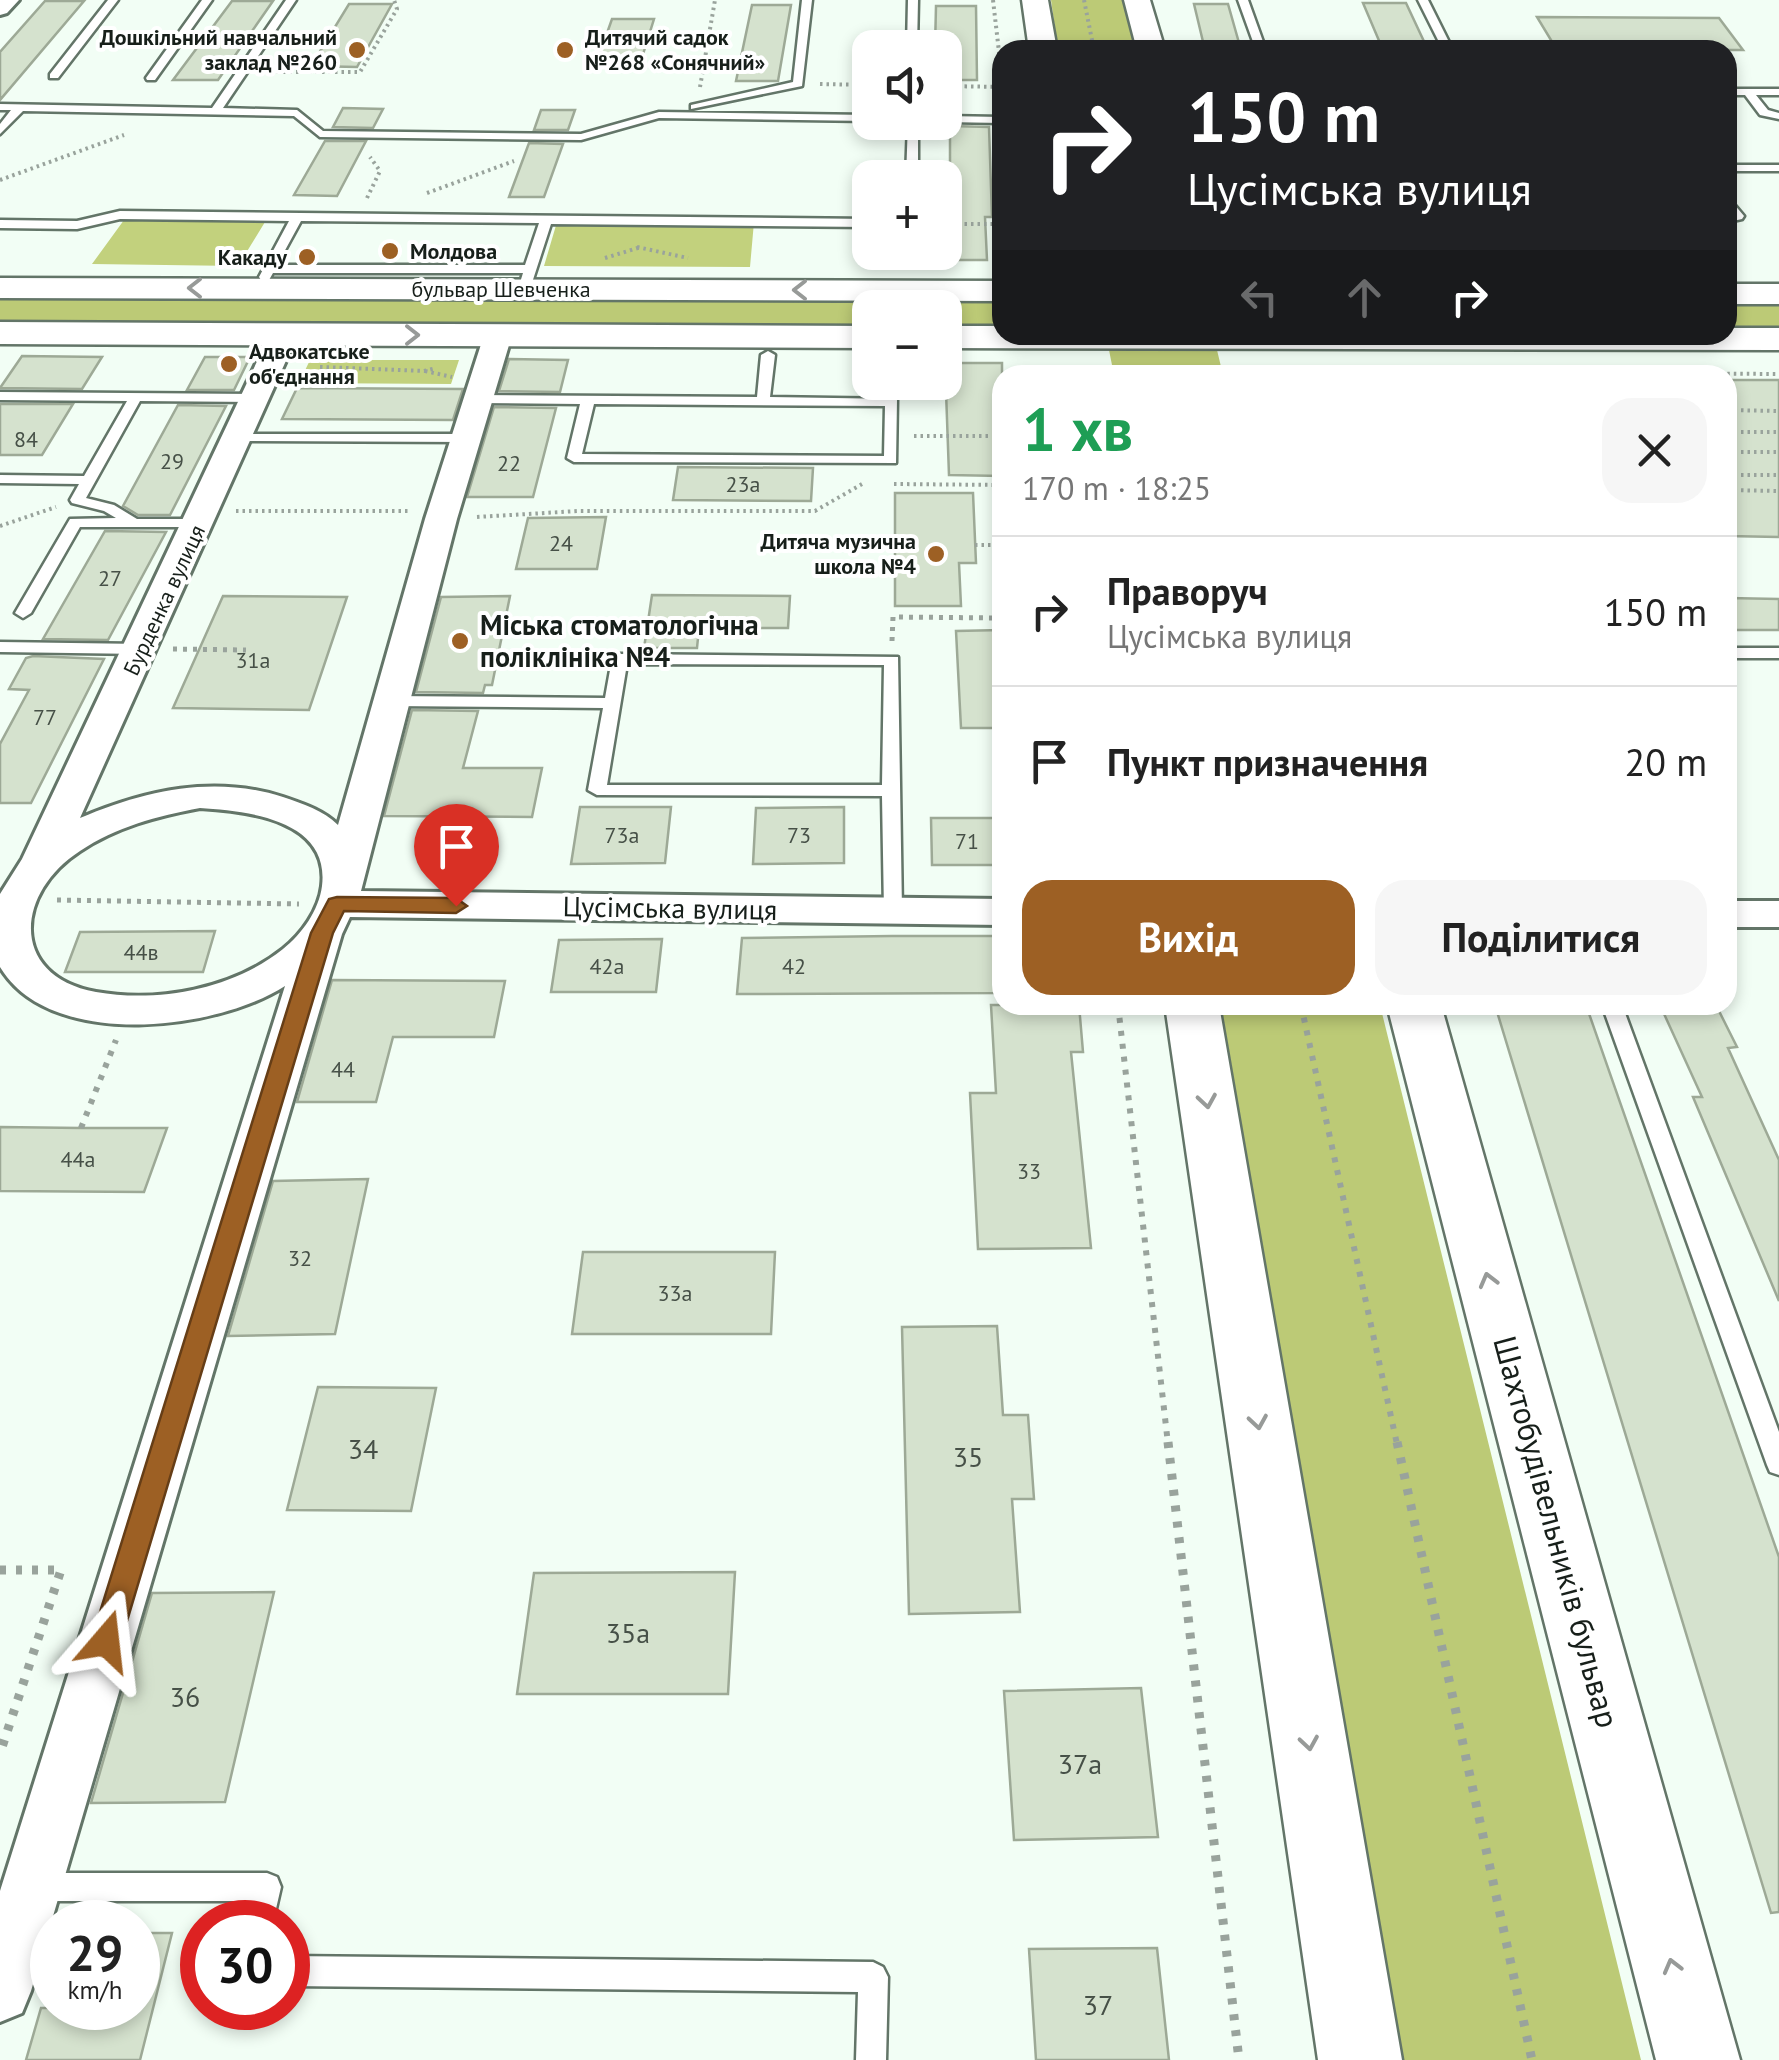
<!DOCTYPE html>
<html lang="uk">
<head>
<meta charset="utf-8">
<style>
  body { margin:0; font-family:"PT Sans",sans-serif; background:#f6f6f6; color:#222; height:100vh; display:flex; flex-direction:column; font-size:38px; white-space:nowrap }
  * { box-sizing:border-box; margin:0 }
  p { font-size:32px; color:#767676 }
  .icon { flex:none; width:55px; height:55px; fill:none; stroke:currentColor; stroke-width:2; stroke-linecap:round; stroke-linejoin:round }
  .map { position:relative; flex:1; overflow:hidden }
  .details { position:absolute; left:992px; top:365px; width:745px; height:650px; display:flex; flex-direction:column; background:#fff; border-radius:30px; box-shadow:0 5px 15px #0003 }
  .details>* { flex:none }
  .guide { position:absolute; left:992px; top:40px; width:745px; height:305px; border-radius:30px; box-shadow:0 5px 15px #0003; background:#202124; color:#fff; overflow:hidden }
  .buttons { position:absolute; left:852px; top:30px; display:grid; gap:20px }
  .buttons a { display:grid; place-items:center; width:110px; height:110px; border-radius:20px; background:#fff; box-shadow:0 5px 15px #0003; font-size:50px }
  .speed { position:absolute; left:30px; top:1900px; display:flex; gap:20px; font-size:50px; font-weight:700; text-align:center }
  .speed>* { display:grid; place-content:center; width:130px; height:130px; border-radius:50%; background:#fff; box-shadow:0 5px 15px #0003; line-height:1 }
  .speed small { font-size:25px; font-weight:400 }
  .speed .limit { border:15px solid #d22; background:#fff; color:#111 }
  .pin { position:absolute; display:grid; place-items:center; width:85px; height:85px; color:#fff; margin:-102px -42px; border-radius:50% 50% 50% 0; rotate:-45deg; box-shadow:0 0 10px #0007 }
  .pin .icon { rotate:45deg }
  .me { position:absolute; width:110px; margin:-55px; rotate:17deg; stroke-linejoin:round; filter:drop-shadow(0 0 8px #0008) }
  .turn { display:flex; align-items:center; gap:35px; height:210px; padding:0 30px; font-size:45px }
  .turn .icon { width:130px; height:130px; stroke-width:2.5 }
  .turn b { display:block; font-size:70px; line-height:85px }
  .lanes { display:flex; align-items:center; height:95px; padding:0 30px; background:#0003; justify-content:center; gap:50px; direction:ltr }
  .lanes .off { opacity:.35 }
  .round { display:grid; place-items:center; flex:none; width:105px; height:105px; border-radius:30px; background:#f6f6f6 }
  .overview { display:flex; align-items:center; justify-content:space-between; height:170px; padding:0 30px }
  h1 { font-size:60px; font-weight:700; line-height:75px; color:#1e9e55 }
  .action { display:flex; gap:20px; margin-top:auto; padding:20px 30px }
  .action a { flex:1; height:115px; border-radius:30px; background:#9d6024; color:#fff; font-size:40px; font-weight:700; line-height:115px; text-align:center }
  .action a+a { background:#f6f6f6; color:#222 }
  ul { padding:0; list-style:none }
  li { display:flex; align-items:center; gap:30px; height:150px; padding:0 30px; border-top:2px solid #e0e0e0 }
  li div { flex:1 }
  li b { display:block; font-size:38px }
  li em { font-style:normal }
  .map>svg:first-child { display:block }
  .green { fill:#c2d17d }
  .forest { fill:#bcca76 }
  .building { fill:#d5e2ce; stroke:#9da996; stroke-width:2.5 }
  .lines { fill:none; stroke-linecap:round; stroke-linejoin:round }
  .lane-casing { stroke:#637568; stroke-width:5 }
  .street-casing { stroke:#637568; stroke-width:6 }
  .secondary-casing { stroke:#637568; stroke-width:5 }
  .path-far3 { stroke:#99a39c; stroke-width:4; stroke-dasharray:2.5 4; stroke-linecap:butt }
  .path-far2 { stroke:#99a39c; stroke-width:5; stroke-dasharray:4 6; stroke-linecap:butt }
  .path-far1 { stroke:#99a39c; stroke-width:6; stroke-dasharray:5 8; stroke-linecap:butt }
  .path { stroke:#99a39c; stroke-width:9; stroke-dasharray:6 10; stroke-linecap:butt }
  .lane { fill:#fff; fill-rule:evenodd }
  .street { fill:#fff; fill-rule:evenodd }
  .secondary { fill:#fff; fill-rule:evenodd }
  .oneway { stroke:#979a98 }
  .route { fill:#9d6024; stroke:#663e17; stroke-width:2.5 }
  .poi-dot { fill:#9d6024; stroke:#fff; stroke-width:4 }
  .labels { text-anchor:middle; stroke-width:8; stroke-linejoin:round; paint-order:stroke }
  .far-poi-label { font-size:22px; font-weight:bold; fill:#171f1a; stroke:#fff; text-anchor:end }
  .far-street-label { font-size:22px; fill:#171f1a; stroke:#fff }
  .number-label { font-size:22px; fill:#465047 }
  .poi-label { font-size:28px; font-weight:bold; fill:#171f1a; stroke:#fff; text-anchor:start }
  .street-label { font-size:28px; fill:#171f1a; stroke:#fff }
  .near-number-label { font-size:28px; fill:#465047 }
  .near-street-label { font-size:32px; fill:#171f1a; stroke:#fff }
</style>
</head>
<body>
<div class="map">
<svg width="1779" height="2060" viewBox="0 0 1779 2060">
  <rect width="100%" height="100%" fill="#f2fef5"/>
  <path class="green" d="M124,220L265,222L238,266L92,264Z
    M557,222H754L750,267L544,266Z
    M310,360H459L451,384L299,383Z"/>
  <path class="forest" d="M1051,0H1128L1140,50H1058Z
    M0,295L1002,298V329H945V308H870V329L0,323Z
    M1728,298H1779V329L1728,328Z
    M1136,346L1217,350L1223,375H1114L1109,350Z
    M1221,1005H1380L1641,2060H1402Z"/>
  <path class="building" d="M45,1H84L0,100V52Z
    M232,1H273L218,80H173Z
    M1363,3H1406L1428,50H1383Z
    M349,4H392L357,67L311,66Z
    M1194,4H1228L1241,50H1205Z
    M752,5H791L778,81H736Z
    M936,6H976L977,80H945V48H935Z
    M1537,17L1719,18L1743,50H1557Z
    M612,19H654L639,67H595Z
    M343,108L383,109L373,128L333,127Z
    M541,110H575L568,130H534Z
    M950,126L989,127L992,217H985L987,260H950Z
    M325,141H366L337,196L294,195Z
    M529,143L563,144L544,197H509Z
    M22,356L102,357L82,389L0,388Z
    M205,357H250L234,390H187Z
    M509,359L568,360L560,392L499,391Z
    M945,363H1002V476L949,475Z
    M1728,380H1779V537L1728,536Z
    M297,388L463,389L453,420L282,419Z
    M0,404H73L42,455H0Z
    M178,405L226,406L170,515H138L123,506Z
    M494,407L556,408L533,497H467Z
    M678,467L813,468L811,501L673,500Z
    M895,493H973L976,563H959L961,606H895Z
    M606,517L597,569H516L528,518Z
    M105,531L166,532L108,640L43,639Z
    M652,595L790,596L788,628H699L697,648H644Z
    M223,596L347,597L309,710L173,708Z
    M510,596L492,685H485L483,693L416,692L441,597Z
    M1728,598L1779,599V630H1728Z
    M1002,630V728H961L956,631Z
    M33,656L104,659L31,803H0V744L29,690L9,689L26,658Z
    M412,710L478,711L463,768H542L532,817L384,816Z
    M580,807H671L665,863L571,864Z
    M844,807V863L753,864L756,808Z
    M931,818H1002V865H932Z
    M215,931L203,972H65L80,932Z
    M892,936H1002V993L737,994L742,938Z
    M662,939L656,992H551L559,940Z
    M332,980L505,981L494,1037H393L376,1102H297Z
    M991,1005H1079L1083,1052H1071L1091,1248L978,1249L970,1093H996Z
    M1495,1005H1586L1779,1557V1912L1771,1913Z
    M1660,1005H1716L1737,1047L1728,1048L1779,1160V1301L1693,1097H1702Z
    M0,1127L81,1128H167L144,1192L0,1191Z
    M368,1179L335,1334L228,1336L273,1181Z
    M583,1252H775L771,1334H572Z
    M997,1326L1003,1415H1028L1034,1499H1012L1020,1612L909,1614L902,1327Z
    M318,1387L436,1388L411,1511L287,1510Z
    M735,1572L728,1694H517L534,1573Z
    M274,1592L225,1802L91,1803L152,1593Z
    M1141,1688L1158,1837L1014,1840L1004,1691Z
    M138,1933H172L140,2060H26L41,2008H138Z
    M1157,1948L1169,2060H1036L1029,1949Z"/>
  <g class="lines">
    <defs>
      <path id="lane" d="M108,0H118L58,78H50V74Z
        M202,0H212L155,80H147L146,78Z
        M286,0H296L223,108L297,110L323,131L581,134L659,112L870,115V121L659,118L581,140L320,137L294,116L23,111L0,134V124L11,110H0V104L212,108Z
        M802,0H812L802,86L691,109V105L793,82Z
        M908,0H918L917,48H907Z
        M1238,0H1248L1266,50H1256Z
        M1418,0H1428L1453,50H1443Z
        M1728,89H1779V95H1756L1768,110L1779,113V119L1760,115L1745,95H1728Z
        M945,116L1002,117V123L945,122Z
        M908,122H918V178H906Z
        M1728,165H1779V171H1728Z
        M1728,197L1744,216L1742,219L1728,222V215L1731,214L1728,209Z
        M120,211L870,219V227L551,224L530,289L524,293L518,289L523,273H273L269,280H261L259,277L289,221L120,219L77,229L0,228V220L77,221ZM301,221L539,223L525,265H277Z
        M768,351L775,355L770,397L897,399L896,463L574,462L567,458L580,404L478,403L471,399L478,395L757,397L761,355ZM594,404L885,406L884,456L582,454Z
        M0,392L255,394L262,398L255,402L140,401L86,498L114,505L137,519H199L206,523L199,527H80L31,613L23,618L15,613L70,519L116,518L104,511L72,503L70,500L79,484L0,483V475L84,476L127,401L0,400Z
        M237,434H466L473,438L466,442L232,441V435Z
        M0,642L142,644L150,649L142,654L0,652Z
        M1728,648H1779V658H1728Z
        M620,654L898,657L902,911L900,915H886L884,911L882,796L597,795L588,790L603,708L391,706L383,701L391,696L605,698L612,659ZM627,664L884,665L882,785H607Z
        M1602,1005H1622L1779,1432V1475L1770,1472L1767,1465Z
        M35,1873H267L277,1877L281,1887L273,1922H245L249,1901H35L25,1897L21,1887L25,1877Z
        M288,1956L873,1962L883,1967L888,1977L886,2060H856L858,1992L288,1986Z"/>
      <path id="street" d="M0,0H19L7,13L0,15Z
        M284,326L298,334L80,818C146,790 214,775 283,797C303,804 323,810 338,825L425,519L484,335L498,327L512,335L457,519L361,891L1002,899V925L350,917L342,934L31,1991L22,2013L0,2022V1891L285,986C217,1030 57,1049 4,973L0,967V894L22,859L270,334ZM200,808C249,811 330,820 322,886C319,910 302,934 283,949C233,989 158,1003 96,992C9,976 15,893 80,851C116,827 157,816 200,808Z
        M1728,901H1779V927H1728Z"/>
      <path id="secondary" d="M1022,0H1048L1057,50H1029Z
        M1124,0H1150L1165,50H1137Z
        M0,278L1002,281V301L0,298Z
        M1728,284H1779V304H1728Z
        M0,322L870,326V348L0,344Z
        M945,326H1002V335H1728V328H1779V350L945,348Z
        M1165,1005H1219L1402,2060H1318Z
        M1387,1005H1441L1740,2060H1656Z"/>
    </defs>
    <use href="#lane" class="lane-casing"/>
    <use href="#street" class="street-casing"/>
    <use href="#secondary" class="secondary-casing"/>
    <path class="path-far3" d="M993,0L1002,78
      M1084,0L1094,50
      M270,72H360L397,9L394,0
      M820,84L870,85
      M945,86L1002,87
      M700,87L715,0
      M0,180L124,135
      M427,193L514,161
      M367,198L380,171L370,157
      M945,224H1002
      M637,247L688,258
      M605,258L641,247
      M320,367L424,371L436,368
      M1601,367L1604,373L1779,374
      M425,371L452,377
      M296,377L328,371
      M1728,410L1779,411
      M1728,432H1779
      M914,436H1002
      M1728,452H1779
      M1728,475H1779
      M894,484L1002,485
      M1728,490L1779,491
      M236,511H409
      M477,517L578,511H815L862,484
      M0,526L56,507
      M975,545H1002"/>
    <path class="path-far2" d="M892,641L893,617L1002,618
      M173,649L246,650
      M57,900L299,904"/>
    <path class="path-far1" d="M1118,1005L1168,1444
      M1301,1005L1397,1444
      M81,1128L116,1040"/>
    <path class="path" d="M1168,1442L1239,2060
      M1397,1442L1532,2060
      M0,1570H61L0,1753"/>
    <use href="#lane" class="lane"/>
    <use href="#street" class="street"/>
    <use href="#secondary" class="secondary"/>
  </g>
  <defs><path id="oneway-chevron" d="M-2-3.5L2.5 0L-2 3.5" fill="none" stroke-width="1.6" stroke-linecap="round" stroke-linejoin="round" transform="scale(2.5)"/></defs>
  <g class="oneway">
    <use href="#oneway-chevron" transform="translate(195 288) rotate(-180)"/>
    <use href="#oneway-chevron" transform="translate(800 290) rotate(-180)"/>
    <use href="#oneway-chevron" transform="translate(412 335)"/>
    <use href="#oneway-chevron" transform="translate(1207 1101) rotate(81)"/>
    <use href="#oneway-chevron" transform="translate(1488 1280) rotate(-105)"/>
    <use href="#oneway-chevron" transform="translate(1258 1422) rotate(81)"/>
    <use href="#oneway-chevron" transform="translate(1309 1743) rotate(81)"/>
    <use href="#oneway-chevron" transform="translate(1672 1966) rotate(-105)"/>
  </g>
  <path class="route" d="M337,897L456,898L467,906L456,913L344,911L333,933L121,1641L116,1651L106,1655L95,1651L91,1641L311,933L329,899Z"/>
  <g class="poi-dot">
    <circle cx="357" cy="50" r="10"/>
    <circle cx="565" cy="50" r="10"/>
    <circle cx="390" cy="251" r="10"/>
    <circle cx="307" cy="257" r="10"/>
    <circle cx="229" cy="364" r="10"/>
    <circle cx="936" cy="554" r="10"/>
    <circle cx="460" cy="641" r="10"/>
  </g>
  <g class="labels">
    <g class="far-poi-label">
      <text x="337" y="45">Дошкільний навчальний<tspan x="337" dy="25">заклад №260</tspan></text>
      <text x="585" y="45" text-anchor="start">Дитячий садок<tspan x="585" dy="25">№268 «Сонячний»</tspan></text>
      <text x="410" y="259" text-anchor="start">Молдова</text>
      <text x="287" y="265">Какаду</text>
      <text x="249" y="359" text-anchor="start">Адвокатське<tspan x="249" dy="25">об'єднання</tspan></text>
      <text x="916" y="549">Дитяча музична<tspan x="916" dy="25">школа №4</tspan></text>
    </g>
    <g class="far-street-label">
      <text x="501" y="297">бульвар Шевченка</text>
      <text transform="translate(164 600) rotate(-65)" y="8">Бурденка вулиця</text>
    </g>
    <g class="number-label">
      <text x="26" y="447">84</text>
      <text x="172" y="469">29</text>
      <text x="509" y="471">22</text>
      <text x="743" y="492">23а</text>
      <text x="561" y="551">24</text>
      <text x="110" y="586">27</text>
      <text x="253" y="668">31а</text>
      <text x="45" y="725">77</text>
      <text x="622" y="843">73а</text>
      <text x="799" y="843">73</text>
      <text x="967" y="849">71</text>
      <text x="141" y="960">44в</text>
      <text x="607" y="974">42а</text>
      <text x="794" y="974">42</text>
      <text x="343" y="1077">44</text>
      <text x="78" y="1167">44а</text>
      <text x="1029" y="1179">33</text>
      <text x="300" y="1266">32</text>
      <text x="675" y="1301">33а</text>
    </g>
    <g class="poi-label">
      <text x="480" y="635">Міська стоматологічна<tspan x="480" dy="32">поліклініка №4</tspan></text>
    </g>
    <g class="street-label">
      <text transform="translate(670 908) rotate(1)" y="10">Цусімська вулиця</text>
    </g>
    <g class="near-number-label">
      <text x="363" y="1459">34</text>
      <text x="968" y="1467">35</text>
      <text x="628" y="1643">35а</text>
      <text x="185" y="1707">36</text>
      <text x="1080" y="1774">37а</text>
      <text x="1098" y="2015">37</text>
    </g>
    <g class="near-street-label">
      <text transform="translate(1556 1532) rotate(75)" y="11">Шахтобудівельників бульвар</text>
    </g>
  </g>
</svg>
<div class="buttons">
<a><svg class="icon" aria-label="sound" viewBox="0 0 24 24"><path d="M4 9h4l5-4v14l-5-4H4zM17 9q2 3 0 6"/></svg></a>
<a>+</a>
<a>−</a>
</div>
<div class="speed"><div>29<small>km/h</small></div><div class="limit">30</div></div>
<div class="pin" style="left:456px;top:906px;background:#d93025"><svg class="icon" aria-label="arrive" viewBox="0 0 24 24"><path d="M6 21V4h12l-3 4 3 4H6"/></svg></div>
<svg class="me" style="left:106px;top:1641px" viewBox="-20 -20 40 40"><path d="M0-17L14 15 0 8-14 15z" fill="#9d6024" stroke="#fff" stroke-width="4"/></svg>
<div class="guide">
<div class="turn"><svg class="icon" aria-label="right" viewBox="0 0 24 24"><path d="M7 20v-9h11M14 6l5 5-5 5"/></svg><div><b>150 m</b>Цусімська вулиця</div></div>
<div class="lanes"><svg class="icon off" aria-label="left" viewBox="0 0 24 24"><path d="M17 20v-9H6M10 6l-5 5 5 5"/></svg><svg class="icon off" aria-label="ahead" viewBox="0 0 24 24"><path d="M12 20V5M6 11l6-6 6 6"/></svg><svg class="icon" aria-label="right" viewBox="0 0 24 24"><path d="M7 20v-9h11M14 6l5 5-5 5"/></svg></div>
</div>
<section class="details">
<div class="overview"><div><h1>1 хв</h1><p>170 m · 18:25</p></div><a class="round"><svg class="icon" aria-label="close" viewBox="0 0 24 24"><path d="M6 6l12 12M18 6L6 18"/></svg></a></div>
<ul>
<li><svg class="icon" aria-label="right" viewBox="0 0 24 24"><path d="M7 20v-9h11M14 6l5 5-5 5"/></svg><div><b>Праворуч</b><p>Цусімська вулиця</p></div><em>150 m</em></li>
<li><svg class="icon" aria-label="arrive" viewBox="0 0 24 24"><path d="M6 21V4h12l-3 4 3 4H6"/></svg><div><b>Пункт призначення</b></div><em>20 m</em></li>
</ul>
<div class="action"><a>Вихід</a><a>Поділитися</a></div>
</section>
</div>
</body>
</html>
